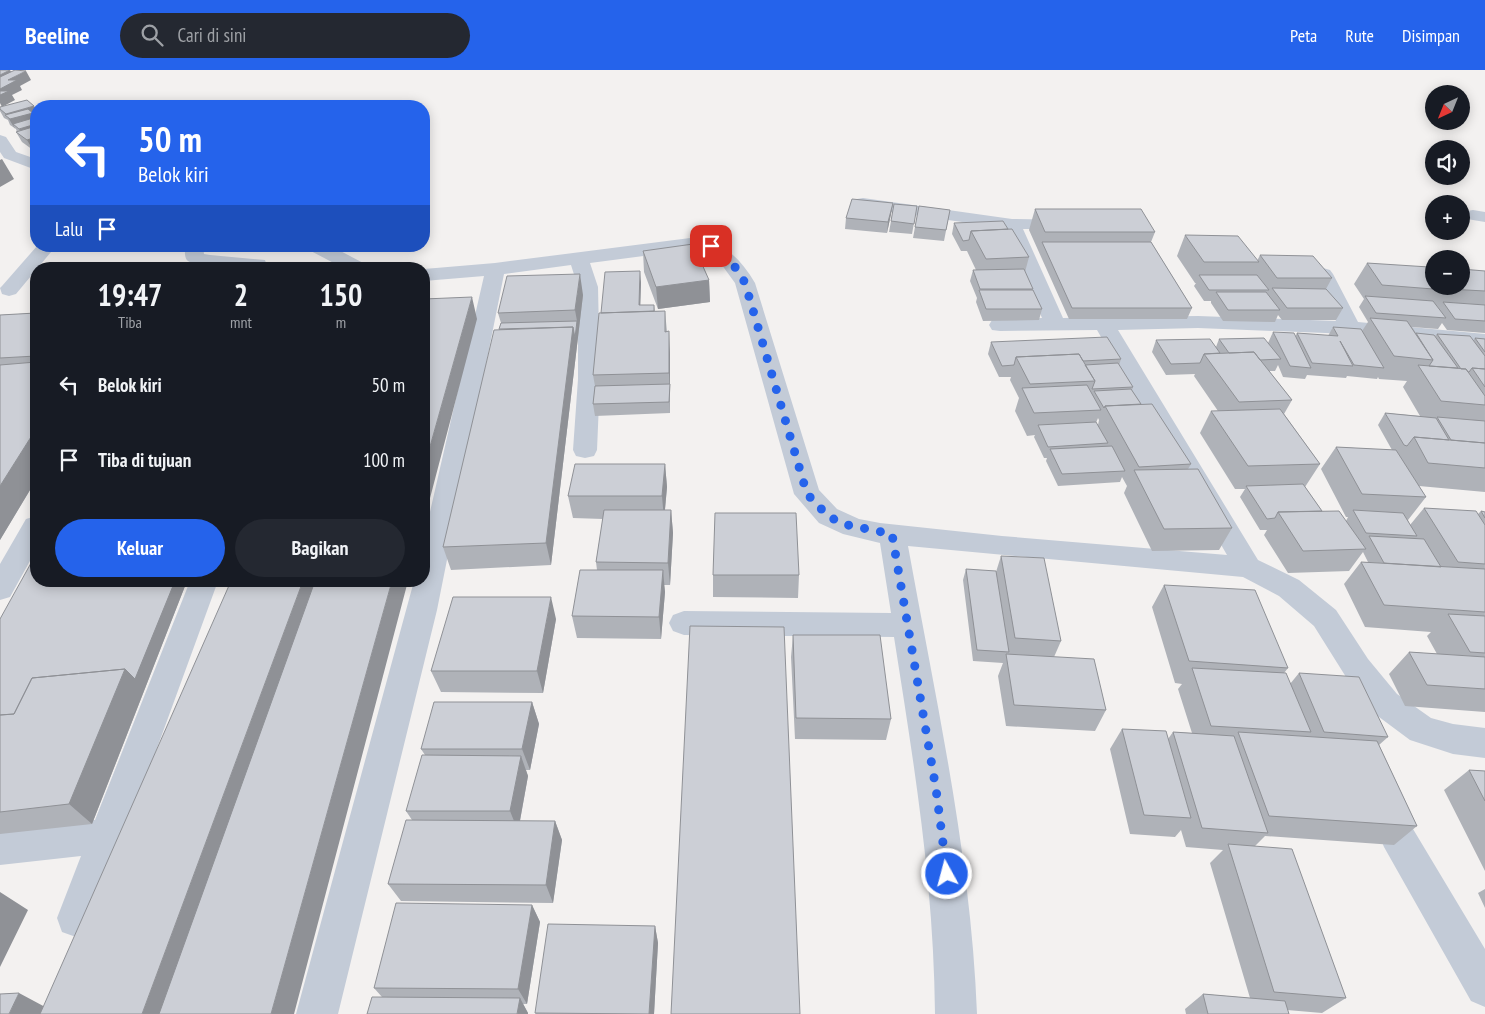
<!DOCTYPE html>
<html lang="id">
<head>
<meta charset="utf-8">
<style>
  body { margin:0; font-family:"PT Sans Narrow",sans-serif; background:#242831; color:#f1f3f6; height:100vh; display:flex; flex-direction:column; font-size:19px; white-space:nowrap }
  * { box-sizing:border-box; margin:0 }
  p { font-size:16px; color:#9ea1a6 }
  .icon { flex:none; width:28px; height:28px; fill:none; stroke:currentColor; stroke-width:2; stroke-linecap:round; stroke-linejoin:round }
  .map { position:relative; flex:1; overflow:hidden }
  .side { position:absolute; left:30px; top:192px; width:400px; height:325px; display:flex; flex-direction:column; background:#171b24; border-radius:20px; box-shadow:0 2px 12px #0003 }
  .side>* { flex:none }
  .hud { position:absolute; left:30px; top:30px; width:400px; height:152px; border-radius:20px; box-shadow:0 2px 12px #0003; background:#2563eb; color:#fff; overflow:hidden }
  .needle { width:32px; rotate:223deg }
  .buttons { position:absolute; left:1425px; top:15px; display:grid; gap:10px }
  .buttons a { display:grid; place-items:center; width:45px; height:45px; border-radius:50%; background:#171b24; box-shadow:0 2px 12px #0003; font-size:25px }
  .pin { position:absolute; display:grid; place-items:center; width:42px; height:42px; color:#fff; margin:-21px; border-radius:10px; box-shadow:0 2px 8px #0006 }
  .me { position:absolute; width:55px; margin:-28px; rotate:353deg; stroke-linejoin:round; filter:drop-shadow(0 0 4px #0008) }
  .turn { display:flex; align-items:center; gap:18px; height:105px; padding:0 25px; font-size:22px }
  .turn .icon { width:65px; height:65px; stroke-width:2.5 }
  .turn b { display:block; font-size:35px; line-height:42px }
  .then { display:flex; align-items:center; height:48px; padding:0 25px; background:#0003; gap:10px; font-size:19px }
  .eta { display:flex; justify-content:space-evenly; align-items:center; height:85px; text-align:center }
  .eta b { font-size:30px; font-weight:800; line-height:35px }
  .cta { display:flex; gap:10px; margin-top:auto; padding:10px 25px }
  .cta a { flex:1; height:58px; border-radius:30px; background:#2563eb; color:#fff; font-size:20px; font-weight:800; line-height:58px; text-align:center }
  .cta a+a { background:#242831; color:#f1f3f6 }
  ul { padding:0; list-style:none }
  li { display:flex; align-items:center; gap:15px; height:75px; padding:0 25px }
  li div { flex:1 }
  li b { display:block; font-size:19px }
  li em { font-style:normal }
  header { display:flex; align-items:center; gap:30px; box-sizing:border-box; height:70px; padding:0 25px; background:#2563eb; color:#fff }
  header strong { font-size:24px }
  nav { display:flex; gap:28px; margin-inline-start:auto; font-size:18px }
  .search { width:350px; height:45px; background:#242831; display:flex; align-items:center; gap:12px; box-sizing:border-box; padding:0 18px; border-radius:28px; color:#9ea1a6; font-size:19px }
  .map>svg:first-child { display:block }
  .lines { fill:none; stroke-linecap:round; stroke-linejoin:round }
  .street { fill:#c3cbd7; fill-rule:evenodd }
  .wall { fill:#afb2b8; fill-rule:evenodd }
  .shaded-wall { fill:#8f9196 }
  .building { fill:#cccfd6; stroke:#8f9196 }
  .route { stroke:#2563eb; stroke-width:9; stroke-dasharray:0 16.2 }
</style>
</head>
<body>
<header>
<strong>Beeline</strong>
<div class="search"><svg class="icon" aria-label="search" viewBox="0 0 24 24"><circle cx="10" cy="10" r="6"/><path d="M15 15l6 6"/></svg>Cari di sini</div>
<nav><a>Peta</a><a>Rute</a><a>Disimpan</a></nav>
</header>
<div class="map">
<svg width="1485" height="944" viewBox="0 0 1485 944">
  <rect width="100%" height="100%" fill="#f3f1f0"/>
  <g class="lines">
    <path class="street" d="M0,65L6,67L16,82L36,89V100L4,88L0,82Z
      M863,128L1012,149L1074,150L1077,154L1074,158L1068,159H1023L1063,248L1198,246L1336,251L1313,204L1316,200L1323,198L1330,200L1333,204L1358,252L1485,264V276L1350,264L1198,258L1118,260L1258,490L1299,510L1336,540L1368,589L1397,624L1431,648L1453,654L1485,658V688L1453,684L1410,670L1375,644L1346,607L1314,556L1279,526L1243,507L908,476C936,631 971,786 977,944H935C934,815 914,694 894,567L684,565L673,561L669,553L673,545L684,541L891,543L880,473L843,464L819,453L794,424L735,213L719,191L697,179L590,193L598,217L600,309L597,380L594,386L585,388L576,386L573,380L578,309V217L571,195L504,204L437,540L338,944H296L414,511H424V468L484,206L424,211V199L495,193L698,167C725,174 741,189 755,213L819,420L837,439L859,449L880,453L1002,466L1227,485L1097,260L1000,261L992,260L989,255L992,250L1042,248L1004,158L857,137L854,133L857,129Z
      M1473,140L1485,142V152L1467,149L1464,145L1467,141Z
      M37,176H56L16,224L9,226L2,224L0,218L2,216Z
      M185,176H203L204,184L210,185L265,190L268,199C251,199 202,200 188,191C184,188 185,181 185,176Z
      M307,176H331L367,195L370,199H345L309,180Z
      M36,446V480L10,527L0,530V494L26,449Z
      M190,511H218L95,848L90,862L76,867L62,862L57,848L81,786L0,795V759L95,750Z
      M1389,718L1401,722L1413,759L1485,879V937L1471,931L1384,777L1379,765L1371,734L1377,722Z"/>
  </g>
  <path class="wall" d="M0,37L36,47V84L34,79L33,80L22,72L16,62H17L16,59L10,55L8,50L4,48L0,41Z
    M893,133L891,144L887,163L845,159L846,148Z
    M917,136L912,164L889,162L891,151Z
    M1035,139L1155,162L1151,172L1192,238L1187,249H1069L1029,160Z
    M950,140L944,171L913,168L915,157Z
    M954,153L1008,159L1029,187L1025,202L1033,219L1032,220L1042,239L1039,250L983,251L976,232L977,228L970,211L973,200H976L967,181H961L952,164Z
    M1185,165L1257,191L1260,185L1332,208L1326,219L1343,238L1336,250H1282L1278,245L1275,252L1223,251L1211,233V231H1204L1194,216L1196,213H1195L1177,186Z
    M643,181L709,210L710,232L658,239L644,202Z
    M1367,193L1430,199L1431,197H1434V216H1461L1485,201V263L1447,260L1442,253L1438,259L1412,257L1416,263L1435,266L1437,264L1473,271L1475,268L1485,269V422L1419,416L1426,427L1408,450L1410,455L1424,438L1478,444L1481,441L1485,442V642L1405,636L1389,604L1409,582L1437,584L1427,566L1431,562L1365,557L1344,514L1361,492H1368L1363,482L1349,501L1288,503L1264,465L1267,460H1260L1240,427L1245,419H1235L1200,363L1211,341H1218L1194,306L1195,304L1166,305L1152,282L1156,270L1216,277L1219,269L1268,273L1273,262L1295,267L1297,263L1328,266L1333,257L1362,261L1368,252L1359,237L1364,229L1354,214ZM1278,295L1283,307L1305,309L1307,305L1346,308L1347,306L1377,309L1378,307L1379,309L1407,311L1403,317L1420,346L1385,343L1378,355L1392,380L1336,377L1321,399L1346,447H1348L1346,451L1322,441L1305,417L1320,394L1284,344L1292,330L1269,301H1275Z
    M641,212L640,235H654L655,241H665L667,262L670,284V343L595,346L593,334L595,316L593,305L601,243Z
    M583,225L551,495L451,500L443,477L499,259L501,253L498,243Z
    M36,243V410L0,470V245Z
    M991,272L1121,289L1119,295L1133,317L1132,320L1141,334L1191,394L1188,399L1232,458L1219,480L1152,481L1124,423L1127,416L1122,407L1120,412L1058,416L1046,391L1047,388H1044L1034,367L1035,365L1027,366L1015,341L1019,328L1010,310L1011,307H999L988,284ZM1098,348L1099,350L1098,355L1096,353Z
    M665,394L667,417L665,440H671L673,463L670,515H664L665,522L661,569L577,568L572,546L597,500L596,492L603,449L573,448L568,426Z
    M1001,486L1061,571L1054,587L1106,640L1095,661L1006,656L998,606L1003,593L973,591L963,510L966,499L996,502Z
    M713,505H799L798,528L713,527Z
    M36,511H187L92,754L0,764V549Z
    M1164,515L1288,598L1284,603L1290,614L1299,603L1388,667L1379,675L1417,756L1394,775L1265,766L1255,776L1346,928L1322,943L1287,940L1289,944H1186L1185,939L1203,924L1250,928L1210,793L1223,780L1186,777L1181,760L1175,767L1130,764L1110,679L1122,659L1168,669L1173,662L1192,663L1178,619L1182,614L1175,613L1152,537Z
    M556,549L543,623L441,622L431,601Z
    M793,565L891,649L886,670L795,669L791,587Z
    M532,632L539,654L530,700H526L528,706L520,751H555L562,770L553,833L401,831L388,814L412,750L406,741L425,685L421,679Z
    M1469,700L1485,701V801L1444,720Z
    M1485,819V838L1478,823Z
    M532,835L540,852L527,934H523L528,943L382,927L374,918Z
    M655,856L658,873L654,944H536L535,943Z"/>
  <path class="shaded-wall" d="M10,0L14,7L26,1L31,10L20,16L22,20L12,25L15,30L2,37L0,33V5Z
    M34,36L36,39V53L13,54L15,59L6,44Z
    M36,54V66L24,67L19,59Z
    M36,67V78L32,76L34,79L33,80L27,70Z
    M2,89L14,109L0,117V90Z
    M893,133L891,144L887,163L888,152Z
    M640,201L641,212L640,247L639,235Z
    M580,204L583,225L551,495L546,473L573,257L577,251L575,240Z
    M709,210L710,232L658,239L656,217Z
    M472,227L477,249L424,451V398Z
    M669,261L670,284V343L669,303Z
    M36,359V410L0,470V416Z
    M665,394L667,417L664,449L662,426Z
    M671,440L673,463L670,515L668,493Z
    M663,500L665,522L661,569L659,547Z
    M175,511H187L92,754L69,734L125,599Z
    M303,511H324L172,944H142Z
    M392,511H408L294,944H271Z
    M551,527L556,549L543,623L537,601Z
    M532,632L539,654L530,700L522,679Z
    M521,686L528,706L518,761L510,741Z
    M555,751L562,770L553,833L546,815Z
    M0,822L28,840L0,897Z
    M532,835L540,852L527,934L518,919Z
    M655,856L658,873L654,944H649Z
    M19,923L47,938L45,944H9Z
    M520,928L528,943V944H517Z"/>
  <path class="building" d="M0,0H10L0,5Z
    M15,0L26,1L8,10H17L0,19V7Z
    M0,21H9L0,25Z
    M27,30L34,36L6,44L0,39V37Z
    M28,39L33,43L10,49L5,45Z
    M33,48L36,51V54L19,59L13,54Z
    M36,56V67L27,70L16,62Z
    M36,74V78L32,76Z
    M852,129L893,133L888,152L846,148Z
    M894,134L917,136L914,154L891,151Z
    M919,136L950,140L946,160L915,157Z
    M1035,139H1141L1155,162H1045Z
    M1003,151L1008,159L971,161L969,170L963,171L954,153Z
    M1012,159L1029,187L986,189L971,161Z
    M1185,165L1238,166L1259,192H1204Z
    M1042,172H1151L1192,238H1072Z
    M693,174L709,210L656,217L643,181Z
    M1260,185L1313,186L1332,208H1277Z
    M1367,193L1429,197L1434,203V216H1444L1446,220L1382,215Z
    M1024,199L1033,219H980L973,200Z
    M1461,199L1485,201V221L1448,219L1446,216H1461Z
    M640,201L639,235H654V241L601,243L605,202Z
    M580,204L575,240L498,243L507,206Z
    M1199,205H1257L1269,220H1209Z
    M1272,218L1326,219L1343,238H1287Z
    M979,220H1033L1042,239H986Z
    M1216,222H1266L1280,240H1228Z
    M1365,226L1433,231L1446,248L1376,243Z
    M472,227L424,398V229Z
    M1443,232L1485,235V251L1455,249Z
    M665,241V262L669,261V303L593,305L599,243Z
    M36,243V286L0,288V245Z
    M1370,248L1407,251L1433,290L1394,286Z
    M577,251L575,268L573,257L499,259L501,253Z
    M573,257L546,473L443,477L494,260Z
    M1333,257L1361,259L1384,298L1354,295L1340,271L1353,296L1312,293L1297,263L1338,266Z
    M1273,262L1294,263L1311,298L1290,296Z
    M1416,263L1434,265L1458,298L1429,296L1433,290Z
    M1437,264L1470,266L1485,286V299L1472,298L1469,302H1468L1466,299H1461Z
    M1107,267L1121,289L1083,291L1079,284L1016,287L1014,295L1002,296L991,272Z
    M1264,268L1281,289L1260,290L1254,282L1229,283L1219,269Z
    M1475,268L1485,269V282Z
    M1210,269L1220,283L1204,284L1200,293L1171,294L1156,270Z
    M1254,282L1292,330L1239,332L1204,284Z
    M1079,284L1095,311L1030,314L1016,287Z
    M36,292V359L0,416V295Z
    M1118,293L1133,317L1092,319L1095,311L1085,295Z
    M1418,295L1466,299L1485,326V335L1441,331Z
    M1472,298L1485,299V317Z
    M670,314L669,332L593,334L595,316Z
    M1087,315L1101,340L1034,343L1022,318Z
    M1131,319L1141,334L1105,336L1104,338L1094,321Z
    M1152,334L1191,394L1139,397L1105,336Z
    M1280,339L1320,394L1248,396L1211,341Z
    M1385,343L1436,348L1449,370L1414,367L1407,376L1404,375Z
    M1437,347L1485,351V373L1451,370Z
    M1096,352L1108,373L1048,377L1038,355Z
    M1414,367L1485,373V398L1428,393Z
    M1112,376L1125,401L1062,404L1050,379Z
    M1336,377L1396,380L1426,427L1362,424Z
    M575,394H665L662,426H568Z
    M1198,399L1232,458L1164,459L1134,400Z
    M1303,414L1322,441L1278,442L1275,448L1267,449L1246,416Z
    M1424,438L1476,441L1485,455V494L1458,492Z
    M604,440H671L668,493L596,492Z
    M1353,440L1403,443L1417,466L1366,463Z
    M1339,441L1366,479L1303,481L1278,442Z
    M1481,441L1485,442V448Z
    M715,443H796L799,505H713Z
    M1369,466L1424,469L1441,497L1384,493Z
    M36,484V511H175L135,609L125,599L32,608L14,644L0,645V549Z
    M1001,486L1044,488L1061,571L1015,568Z
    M1361,492L1485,499V542L1384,535Z
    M966,499L996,501L1009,582L977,580Z
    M580,500H663L659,547L572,546Z
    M231,511H303L142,944H40Z
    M315,511H392L271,944H159Z
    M1164,515L1255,520L1288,598L1189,591Z
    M453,527H551L537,601H431Z
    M1448,544L1485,546V583L1470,582Z
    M690,556L784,557L800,944H671Z
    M793,565H880L891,649L796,648Z
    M1409,582L1485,587V619L1427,615Z
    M1006,584L1094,589L1106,640L1014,635Z
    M1192,598L1286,603L1311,662L1211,656Z
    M125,599L69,734L0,742V645L14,644L32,608Z
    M1299,603L1359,607L1388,667L1324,662Z
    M434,632H532L522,679H421Z
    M1122,659L1166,661L1191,748L1144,745Z
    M1173,662L1234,666L1268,763L1202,758Z
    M1238,662L1377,671L1417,756L1269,746Z
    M422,685L521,686L510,741H406Z
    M1469,700L1485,701V731Z
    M406,750L555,751L546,815L388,814Z
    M1228,774L1292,779L1346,928L1274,922Z
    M396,833L532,835L518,919L374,918Z
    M548,854L655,856L649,944L535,943Z
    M19,923L9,944H0V924Z
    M1203,924L1285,931L1289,944H1208Z
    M372,927L520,928L517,944H367Z"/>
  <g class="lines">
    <path class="route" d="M711,176C727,186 736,196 745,213L807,424L828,446L843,454L892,464L936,719L947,804"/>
  </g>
</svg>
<div class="buttons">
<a><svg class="needle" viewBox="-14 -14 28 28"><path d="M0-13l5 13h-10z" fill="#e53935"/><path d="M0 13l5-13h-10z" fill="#9ea1a6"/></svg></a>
<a><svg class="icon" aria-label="sound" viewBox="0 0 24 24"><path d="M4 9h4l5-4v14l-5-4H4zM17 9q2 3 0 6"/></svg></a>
<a>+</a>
<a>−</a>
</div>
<div class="pin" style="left:711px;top:176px;background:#d93025"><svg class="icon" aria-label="arrive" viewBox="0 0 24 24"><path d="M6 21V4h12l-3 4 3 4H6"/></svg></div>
<svg class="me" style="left:947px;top:804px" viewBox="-20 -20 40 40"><circle r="17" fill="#2563eb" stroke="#fff" stroke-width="3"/><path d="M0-11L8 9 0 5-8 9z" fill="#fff"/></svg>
<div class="hud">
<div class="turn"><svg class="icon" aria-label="left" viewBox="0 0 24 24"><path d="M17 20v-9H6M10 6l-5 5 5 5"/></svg><div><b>50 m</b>Belok kiri</div></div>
<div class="then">Lalu<svg class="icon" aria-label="arrive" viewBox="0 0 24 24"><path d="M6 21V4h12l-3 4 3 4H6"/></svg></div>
</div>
<section class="side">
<div class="eta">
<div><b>19:47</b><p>Tiba</p></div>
<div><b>2</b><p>mnt</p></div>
<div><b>150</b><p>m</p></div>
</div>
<ul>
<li><svg class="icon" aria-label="left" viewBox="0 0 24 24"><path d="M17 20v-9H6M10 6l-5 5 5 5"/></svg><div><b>Belok kiri</b></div><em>50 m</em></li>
<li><svg class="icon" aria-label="arrive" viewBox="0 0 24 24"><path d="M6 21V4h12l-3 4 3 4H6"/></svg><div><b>Tiba di tujuan</b></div><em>100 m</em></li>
</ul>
<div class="cta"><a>Keluar</a><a>Bagikan</a></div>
</section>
</div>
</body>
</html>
